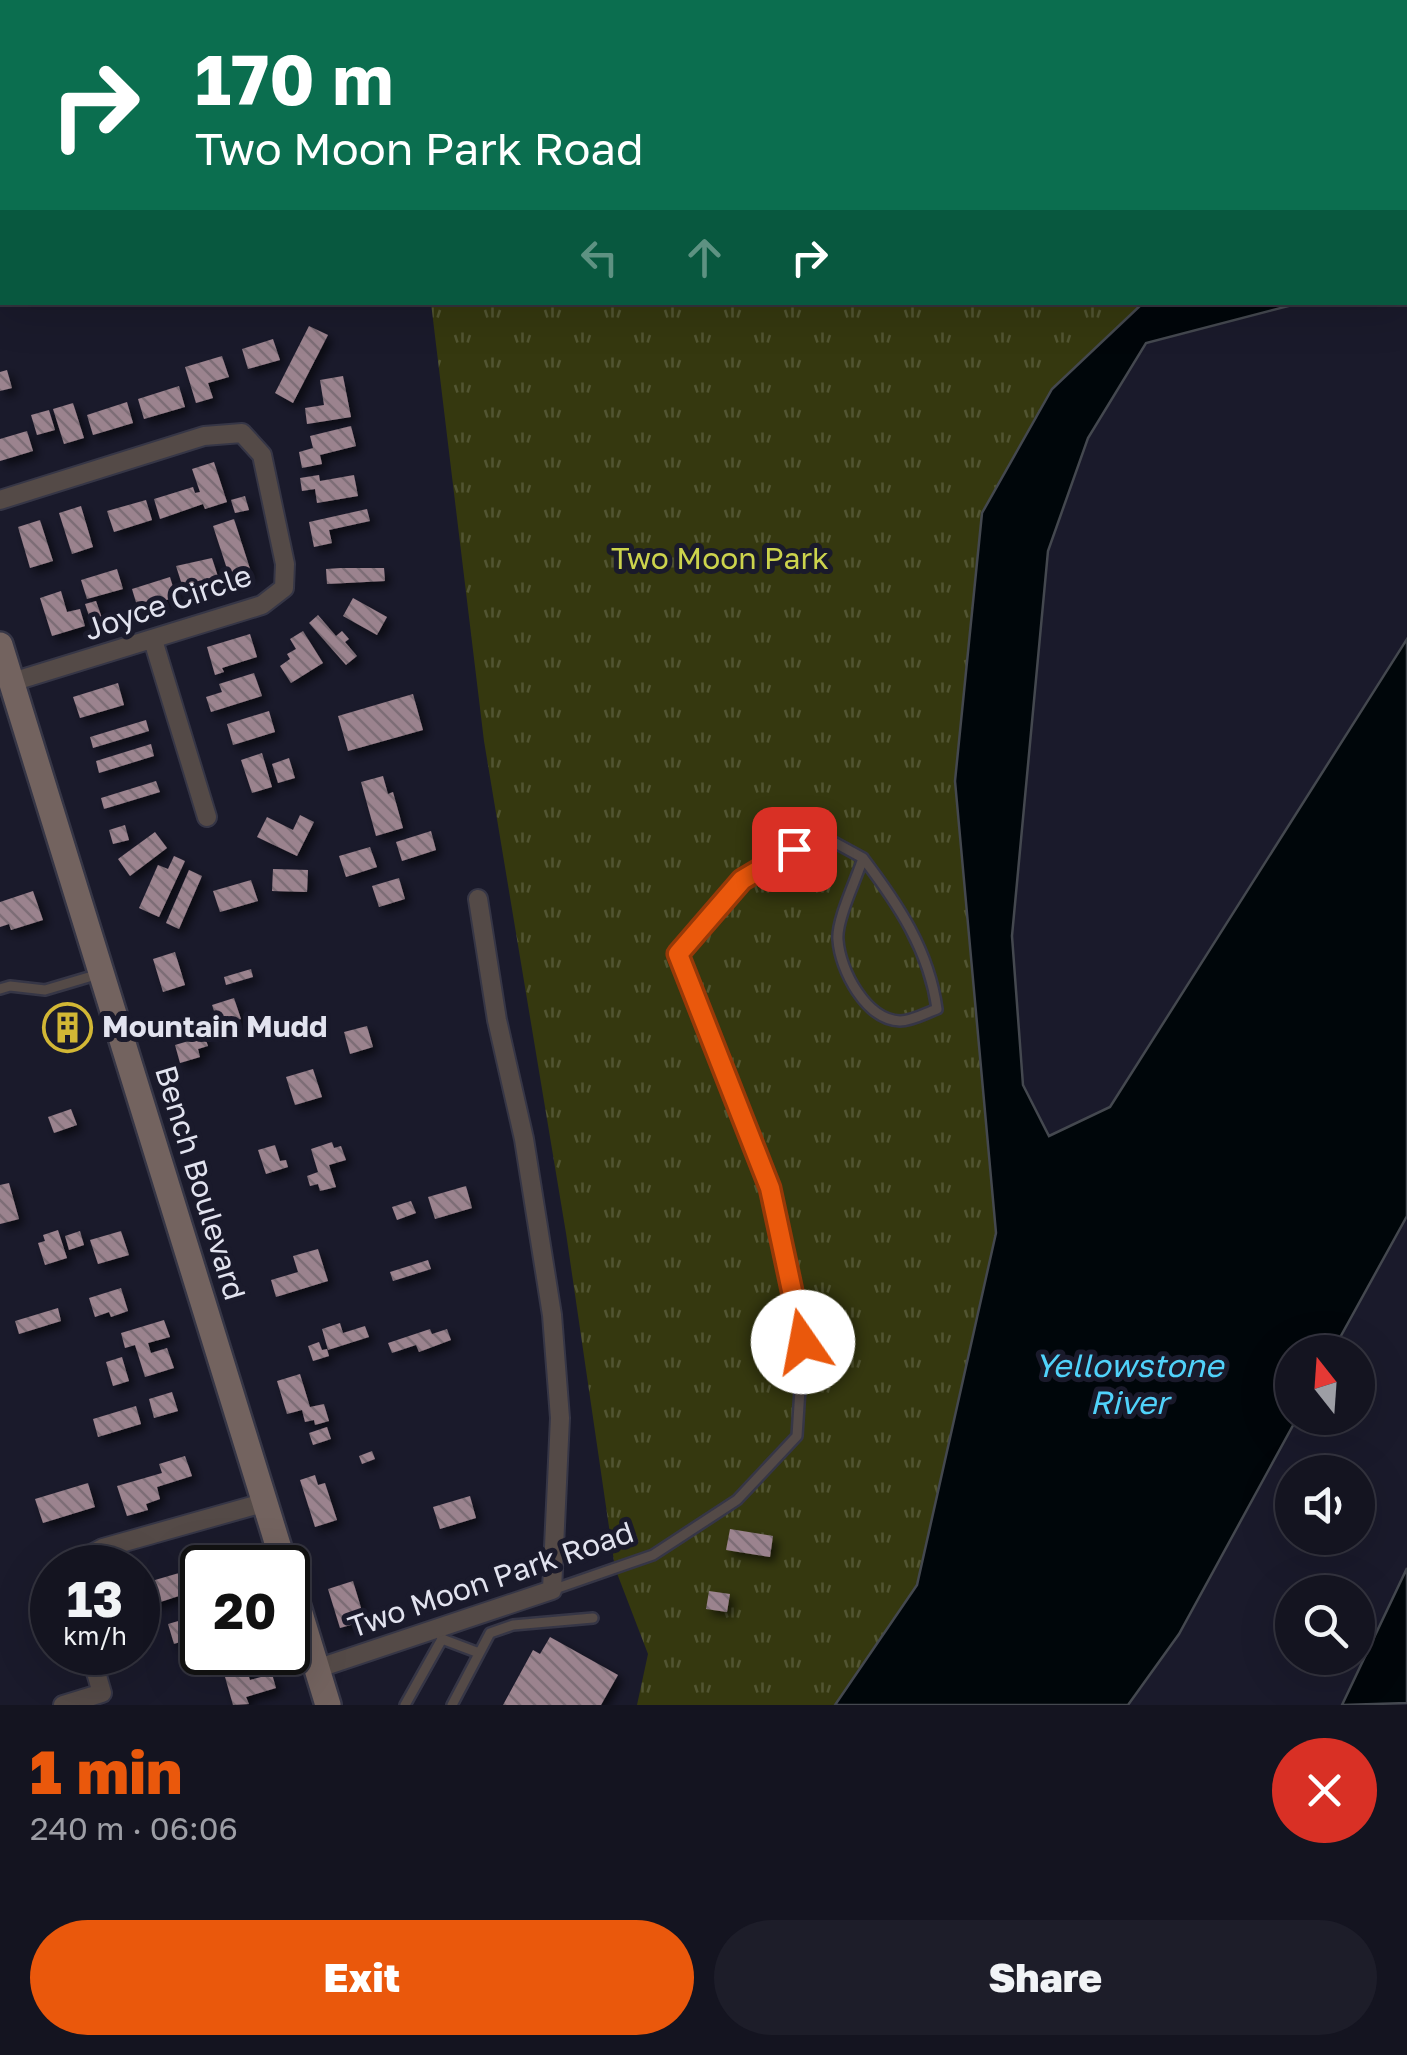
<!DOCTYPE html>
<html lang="en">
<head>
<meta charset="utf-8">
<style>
  body { margin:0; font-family:"Golos Text",sans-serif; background:#1d1d29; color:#f1f3f6; height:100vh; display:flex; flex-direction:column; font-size:38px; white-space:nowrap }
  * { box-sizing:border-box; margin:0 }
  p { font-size:32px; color:#9d9ea5 }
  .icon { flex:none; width:55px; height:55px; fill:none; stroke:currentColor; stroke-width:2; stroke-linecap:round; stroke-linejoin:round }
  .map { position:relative; height:1705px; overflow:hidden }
  .panel { display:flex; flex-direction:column; background:#141420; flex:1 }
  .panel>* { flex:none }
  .guide { position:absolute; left:0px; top:0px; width:1408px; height:305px; box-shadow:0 10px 40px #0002,0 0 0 2px #33333e; background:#0b6e4f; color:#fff; overflow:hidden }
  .needle { width:65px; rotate:343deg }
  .buttons { position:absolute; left:1275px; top:1335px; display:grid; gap:20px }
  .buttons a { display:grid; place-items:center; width:100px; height:100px; border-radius:50%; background:#141420; box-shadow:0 10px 40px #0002,0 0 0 2px #33333e; font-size:50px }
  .speed { position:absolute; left:30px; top:1545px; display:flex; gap:20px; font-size:50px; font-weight:700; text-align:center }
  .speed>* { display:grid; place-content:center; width:130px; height:130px; border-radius:50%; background:#141420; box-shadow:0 10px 40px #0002,0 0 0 2px #33333e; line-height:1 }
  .speed small { font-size:25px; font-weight:400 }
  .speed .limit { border:5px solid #111; border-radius:15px; background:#fff; color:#111 }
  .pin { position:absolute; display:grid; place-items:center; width:85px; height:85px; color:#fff; margin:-42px; border-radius:20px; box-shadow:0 5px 15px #0006 }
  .me { position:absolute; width:110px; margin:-55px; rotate:348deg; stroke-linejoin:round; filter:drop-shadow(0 0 8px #0008) }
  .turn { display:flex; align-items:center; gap:35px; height:210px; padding:0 30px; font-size:45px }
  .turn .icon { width:130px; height:130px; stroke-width:2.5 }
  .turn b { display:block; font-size:70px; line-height:85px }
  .lanes { display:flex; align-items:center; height:95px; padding:0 30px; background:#0003; justify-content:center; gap:50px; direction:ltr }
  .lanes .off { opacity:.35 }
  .round { display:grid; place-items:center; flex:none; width:105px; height:105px; border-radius:52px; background:#1d1d29 }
  .head { display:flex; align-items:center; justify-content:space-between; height:170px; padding:0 30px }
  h1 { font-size:60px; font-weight:800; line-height:75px; color:#ea580c }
  .button { display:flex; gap:20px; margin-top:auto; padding:20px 30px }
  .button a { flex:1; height:115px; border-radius:60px; background:#ea580c; color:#fff; font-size:40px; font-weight:800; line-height:115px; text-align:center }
  .button a+a { background:#1d1d29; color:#f1f3f6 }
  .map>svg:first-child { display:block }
  .grass { fill:url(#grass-tufts) }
  .water { fill:#00060a; stroke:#44484f; stroke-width:2.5 }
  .building { fill:url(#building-back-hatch); filter:url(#shadow) }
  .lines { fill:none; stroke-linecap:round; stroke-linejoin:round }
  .lane-casing { stroke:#363646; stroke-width:14 }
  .street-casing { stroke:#363646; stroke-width:22 }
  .secondary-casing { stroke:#363646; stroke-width:30 }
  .lane { stroke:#544a47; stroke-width:9 }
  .street { stroke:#544a47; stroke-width:18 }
  .secondary { stroke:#73635f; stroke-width:25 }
  .route-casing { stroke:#983908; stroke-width:25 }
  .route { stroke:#ea580c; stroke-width:18 }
  .labels { text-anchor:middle; stroke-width:10; stroke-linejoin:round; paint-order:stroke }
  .park-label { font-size:30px; fill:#ccd34c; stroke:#1a1a2b }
  .street-label { font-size:30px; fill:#e2e3ef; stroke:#1a1a2b }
  .poi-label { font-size:30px; font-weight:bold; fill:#e2e3ef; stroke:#1a1a2b; text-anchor:start }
  .water-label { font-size:32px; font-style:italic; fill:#50d2fa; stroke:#1a1a2b }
</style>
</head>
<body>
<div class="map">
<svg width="1407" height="1705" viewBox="0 0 1407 1705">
  <defs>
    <pattern id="grass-tufts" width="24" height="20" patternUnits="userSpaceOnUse" patternTransform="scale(2.5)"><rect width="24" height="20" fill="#35380f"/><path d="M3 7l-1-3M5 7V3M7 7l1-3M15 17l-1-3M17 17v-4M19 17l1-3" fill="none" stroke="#525532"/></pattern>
    <pattern id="building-back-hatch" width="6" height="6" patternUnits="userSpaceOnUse" patternTransform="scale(2.5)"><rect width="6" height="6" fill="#9b838e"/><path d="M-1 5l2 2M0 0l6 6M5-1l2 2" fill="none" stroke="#7d6d76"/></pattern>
    <filter id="shadow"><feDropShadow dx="5" dy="5" stdDeviation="5" flood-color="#0009"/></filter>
  </defs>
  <rect width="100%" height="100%" fill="#1a1a2b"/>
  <path class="grass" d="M428,0H1407V202L1405,2H427Z
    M431,303H1144L1052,389L955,781L996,1233L917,1585L835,1705H637L648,1654L615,1568L566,1233L484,741Z"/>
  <path class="water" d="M1144,302L1300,303L1146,343L1088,438L1048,551L1012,936L1023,1085L1049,1136L1110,1107L1407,639V1216L1332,1352H1292V1418H1297L1179,1634L1128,1705H835L917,1585L996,1233L955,781L982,513L1052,389Z
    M1407,1568V1703L1342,1705Z"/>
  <path class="building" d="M309,326L328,335L293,403L275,393Z
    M273,339L280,360L248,369L242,349Z
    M222,356L229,377L208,383L213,398L196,403L185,367Z
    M7,370L12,388L0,391V372Z
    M343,376L351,417L307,424L305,408L324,405L320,380Z
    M179,386L185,407L144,419L138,399Z
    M127,402L133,423L93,435L87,415Z
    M73,403L84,438L64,444L53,409Z
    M49,410L55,430L37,435L31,415Z
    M351,426L356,446L320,455L322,464L302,468L299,452L313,448L310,436Z
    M27,431L33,451L0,461V439Z
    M214,462L227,502L205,509L203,504L160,519L154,499L193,487L195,493L200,492L192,469Z
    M319,475L320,481L354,475L358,496L317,503L315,489L302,491L300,478Z
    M245,496L249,510L235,513L231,500Z
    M146,500L152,520L114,532L107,511Z
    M81,506L93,547L72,554L59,513Z
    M367,509L370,521L329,530L332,543L314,547L309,522Z
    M234,519L252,575L231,581L213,526Z
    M40,520L53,561L30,568L18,527Z
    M212,558L220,583L185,594L176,566Z
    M341,568H384L385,581L327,584L326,569Z
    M117,569L123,589L87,599L81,580Z
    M170,577L176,597L138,609L132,589Z
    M61,591L67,612L80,609L85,626L52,636L40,598Z
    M353,598L387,617L377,635L343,616Z
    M96,601L102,618L91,622L85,604Z
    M318,615L336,636L342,631L349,639L345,642L357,656L346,665L309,623Z
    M303,631L323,663L291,683L280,666L290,659L287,654L296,649L290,639Z
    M250,634L257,657L222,668L224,672L215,675L207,647Z
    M254,673L262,696L211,712L206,697L222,692L219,684Z
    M118,683L124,705L80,718L73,697Z
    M413,694L423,730L348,751L338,716Z
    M269,711L275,732L233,745L227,724Z
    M146,720L149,731L93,748L90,737Z
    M151,744L154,756L99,773L96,761Z
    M262,753L272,787L252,793L241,760Z
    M289,758L295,778L278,783L272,764Z
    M383,776L388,794L393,792L403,828L376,836L361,782Z
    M156,781L160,792L104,809L101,798Z
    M300,815L314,822L297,856L257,837L267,817L293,830Z
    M125,825L129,840L113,844L109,830Z
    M431,831L436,850L402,861L396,842Z
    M155,832L167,848L130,876L118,859Z
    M370,847L377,867L346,877L339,856Z
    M174,856L185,861L159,917L139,908L158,865L168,869Z
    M273,869L308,870L307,892L272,891Z
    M189,870L202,876L179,929L166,923Z
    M399,878L405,899L379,907L372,886Z
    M251,880L258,901L220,912L213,891Z
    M33,891L43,920L11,930L9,924L0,927V902Z
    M175,952L185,985L163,992L153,959Z
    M251,969L253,977L226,985L224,977Z
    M234,998L241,1019L219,1026L212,1005Z
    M70,1015L76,1036L66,1039L59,1019Z
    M367,1026L373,1047L350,1054L344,1032Z
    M202,1029L208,1046L198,1049L200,1057L180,1063L175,1045L192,1040L190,1033Z
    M313,1069L322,1097L295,1105L286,1077Z
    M71,1109L77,1125L54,1133L48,1117Z
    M332,1142L334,1148L341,1146L346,1160L329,1165L336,1187L320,1191L318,1184L310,1186L307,1176L318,1172L311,1149Z
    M275,1145L280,1161L286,1160L288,1167L266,1174L258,1150Z
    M9,1183L19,1219L0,1224V1185Z
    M466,1186L472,1208L435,1219L428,1197Z
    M411,1201L416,1213L397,1220L392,1207Z
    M58,1230L67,1258L45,1265L38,1243L45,1241L43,1235Z
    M80,1231L84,1245L69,1250L65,1236Z
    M121,1231L129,1255L98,1264L90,1240Z
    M318,1249L328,1281L276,1297L271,1280L298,1272L293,1256Z
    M428,1260L431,1269L393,1281L390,1272Z
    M121,1288L128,1311L111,1317L109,1312L95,1317L89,1298Z
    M58,1308L61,1321L19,1334L15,1321Z
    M164,1320L170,1337L148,1343L151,1353L167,1348L174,1368L145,1377L135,1345L125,1348L121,1333Z
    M340,1323L343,1333L365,1326L369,1337L328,1350L322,1329Z
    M430,1329L432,1334L447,1329L451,1340L419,1352L416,1345L392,1353L388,1343Z
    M319,1342L322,1350L327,1349L329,1356L313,1361L308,1346Z
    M122,1357L129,1381L113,1386L106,1362Z
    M300,1374L310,1407L324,1404L329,1421L315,1425L314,1420L305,1422L302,1410L287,1414L277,1381Z
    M172,1392L178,1411L154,1418L149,1399Z
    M136,1406L141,1424L98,1437L93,1419Z
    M327,1427L331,1439L313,1445L309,1433Z
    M372,1451L375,1459L362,1464L359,1456Z
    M185,1456L192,1476L157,1487L160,1499L146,1504L148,1510L127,1516L117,1486L162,1473L159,1464Z
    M315,1475L318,1485L325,1483L337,1520L315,1527L300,1480Z
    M88,1483L95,1507L43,1523L35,1499Z
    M470,1496L476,1518L440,1529L433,1507Z
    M730,1529L773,1536L770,1557L726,1550Z
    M197,1557L200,1568L185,1573L181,1563Z
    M179,1573L185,1594L145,1607L138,1585Z
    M353,1581L365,1621L340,1628L328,1589Z
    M709,1591L730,1594L727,1612L706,1609Z
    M192,1617L198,1636L174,1644L168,1624Z
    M550,1637L618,1675L601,1705H503L533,1650L540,1654Z
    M244,1662L250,1680L272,1674L276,1688L246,1697L249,1704L233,1705L225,1677L235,1674L232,1665Z"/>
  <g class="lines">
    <defs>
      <path id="lane" d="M63,0L64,2
        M0,87L2,86
        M0,989L10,986L45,990L99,974
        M552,1590L653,1555L737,1500L797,1436L803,1342L770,1187L679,954L742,880L819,834L863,858C857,878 836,920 838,940C840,970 866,1020 900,1021C912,1021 926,1013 937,1009C929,950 898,904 863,858
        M442,1639L479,1653
        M405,1705L442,1639L439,1628
        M452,1705L490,1633L513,1625L593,1618"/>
      <path id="street" d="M0,500L204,436L242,433L262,455L285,564L284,588L262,605L12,682
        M153,640L207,817
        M77,1568L86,1557L103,1548L263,1503
        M319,1668L552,1590L560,1418L552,1315L524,1139L497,1020L478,899
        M63,1705L102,1693L90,1652"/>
      <path id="secondary" d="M300,2L302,0
        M0,136L2,135
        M0,645L285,1568
        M288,1574L328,1705"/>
    </defs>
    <use href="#lane" class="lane-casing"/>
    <use href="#street" class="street-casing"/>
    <use href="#secondary" class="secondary-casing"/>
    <use href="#lane" class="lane"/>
    <use href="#street" class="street"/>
    <use href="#secondary" class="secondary"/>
  </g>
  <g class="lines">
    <defs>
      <path id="route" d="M794,849L742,880L678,954L770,1188L803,1342"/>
    </defs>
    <use href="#route" class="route-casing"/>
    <use href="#route" class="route"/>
  </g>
  <defs>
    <symbol id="building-ring" viewBox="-11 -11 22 22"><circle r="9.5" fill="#1a1a2b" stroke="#d2b735" stroke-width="1.5"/><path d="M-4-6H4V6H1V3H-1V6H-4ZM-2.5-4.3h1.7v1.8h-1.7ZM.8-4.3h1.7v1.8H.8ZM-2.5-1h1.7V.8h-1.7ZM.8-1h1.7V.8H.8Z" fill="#d2b735"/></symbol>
  </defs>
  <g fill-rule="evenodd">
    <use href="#building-ring" x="40" y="1000" width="55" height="55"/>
  </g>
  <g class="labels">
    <g class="park-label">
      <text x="720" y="569">Two Moon Park</text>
    </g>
    <g class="street-label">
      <text transform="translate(168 603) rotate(-19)" y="10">Joyce Circle</text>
      <text transform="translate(200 1183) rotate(73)" y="10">Bench Boulevard</text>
      <text transform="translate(491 1580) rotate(-19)" y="10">Two Moon Park Road</text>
    </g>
    <g class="poi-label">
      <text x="102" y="1037">Mountain Mudd</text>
    </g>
    <g class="water-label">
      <text x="1129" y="1377">Yellowstone<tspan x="1129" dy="37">River</tspan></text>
    </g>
  </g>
</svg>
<div class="buttons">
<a><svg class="needle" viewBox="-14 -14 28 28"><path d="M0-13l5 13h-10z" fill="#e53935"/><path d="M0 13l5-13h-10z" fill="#9d9ea5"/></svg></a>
<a><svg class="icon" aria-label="sound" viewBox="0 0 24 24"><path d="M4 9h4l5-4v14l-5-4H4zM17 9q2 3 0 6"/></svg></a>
<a><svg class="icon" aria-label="search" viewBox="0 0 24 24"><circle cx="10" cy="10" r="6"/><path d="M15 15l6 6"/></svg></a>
</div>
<div class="speed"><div>13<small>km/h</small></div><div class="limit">20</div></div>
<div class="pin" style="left:794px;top:849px;background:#d93025"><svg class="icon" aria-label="arrive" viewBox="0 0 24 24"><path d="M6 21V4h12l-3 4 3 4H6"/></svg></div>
<svg class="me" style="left:803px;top:1342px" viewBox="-20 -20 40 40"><circle r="19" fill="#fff"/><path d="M0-13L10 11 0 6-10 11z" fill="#ea580c"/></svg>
<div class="guide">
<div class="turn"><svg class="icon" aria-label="right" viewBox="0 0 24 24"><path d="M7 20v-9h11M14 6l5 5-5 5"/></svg><div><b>170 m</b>Two Moon Park Road</div></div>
<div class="lanes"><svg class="icon off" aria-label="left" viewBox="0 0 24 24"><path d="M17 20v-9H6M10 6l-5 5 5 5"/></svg><svg class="icon off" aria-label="ahead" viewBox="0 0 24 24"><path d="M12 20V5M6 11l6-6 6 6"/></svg><svg class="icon" aria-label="right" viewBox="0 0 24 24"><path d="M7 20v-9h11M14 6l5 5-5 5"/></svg></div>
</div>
</div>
<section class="panel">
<div class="head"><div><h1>1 min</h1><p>240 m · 06:06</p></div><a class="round" style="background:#d93025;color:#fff"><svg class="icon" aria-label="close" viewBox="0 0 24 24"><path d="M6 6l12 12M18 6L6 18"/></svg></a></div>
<div class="button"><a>Exit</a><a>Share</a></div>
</section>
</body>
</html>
